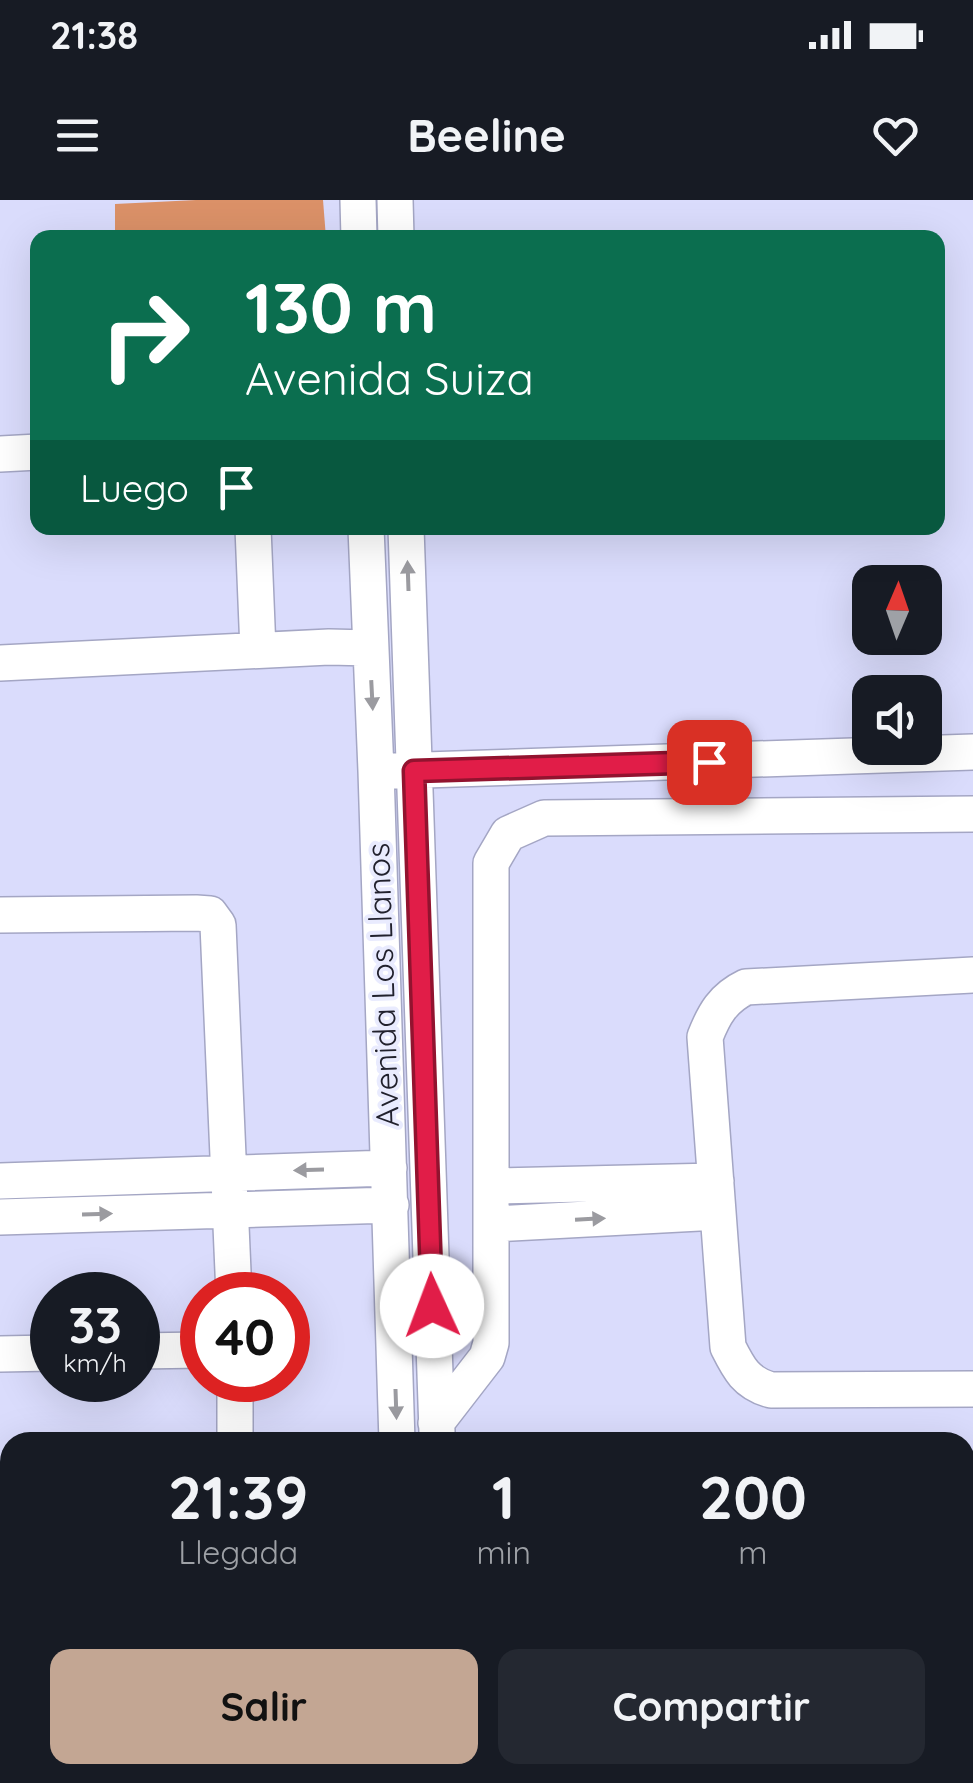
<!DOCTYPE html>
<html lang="es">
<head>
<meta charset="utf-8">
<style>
  body { margin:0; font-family:Quicksand,sans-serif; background:#242831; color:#f1f3f6; height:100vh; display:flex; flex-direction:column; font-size:38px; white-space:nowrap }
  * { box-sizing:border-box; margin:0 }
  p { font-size:32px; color:#9ea1a6 }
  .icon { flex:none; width:55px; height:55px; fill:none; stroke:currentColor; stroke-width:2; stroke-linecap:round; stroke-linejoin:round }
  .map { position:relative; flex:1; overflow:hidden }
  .drawer { position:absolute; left:0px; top:1232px; width:975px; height:352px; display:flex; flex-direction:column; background:#171b24; border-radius:30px 30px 0 0; box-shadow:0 10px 40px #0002 }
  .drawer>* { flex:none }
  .banner { position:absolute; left:30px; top:30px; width:915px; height:305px; border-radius:20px; box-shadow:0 10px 40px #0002; background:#0b6e4f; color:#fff; overflow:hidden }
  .needle { width:65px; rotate:2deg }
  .fabs { position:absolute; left:852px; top:365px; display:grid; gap:20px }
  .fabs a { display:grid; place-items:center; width:90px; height:90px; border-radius:20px; background:#171b24; box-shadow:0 10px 40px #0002; font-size:50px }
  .speed { position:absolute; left:30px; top:1072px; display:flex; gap:20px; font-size:50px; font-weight:700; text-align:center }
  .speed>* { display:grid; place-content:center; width:130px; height:130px; border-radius:50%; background:#171b24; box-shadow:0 10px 40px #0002; line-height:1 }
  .speed small { font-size:25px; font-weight:400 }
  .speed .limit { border:15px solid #d22; background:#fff; color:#111 }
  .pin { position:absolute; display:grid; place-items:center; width:85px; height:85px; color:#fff; margin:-42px; border-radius:20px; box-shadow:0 5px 15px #0006 }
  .me { position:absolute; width:110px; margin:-55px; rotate:358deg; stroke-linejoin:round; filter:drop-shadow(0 0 8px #0008) }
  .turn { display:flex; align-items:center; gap:35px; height:210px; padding:0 50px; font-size:45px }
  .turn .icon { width:130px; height:130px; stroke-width:2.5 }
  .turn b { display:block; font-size:70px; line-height:85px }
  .then { display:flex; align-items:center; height:95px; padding:0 50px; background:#0003; gap:20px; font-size:38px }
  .eta { display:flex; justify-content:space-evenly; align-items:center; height:170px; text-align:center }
  .eta b { font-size:60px; font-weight:700; line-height:70px }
  .action { display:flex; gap:20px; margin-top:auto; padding:20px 50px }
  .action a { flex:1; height:115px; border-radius:20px; background:#c3a693; color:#111; font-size:40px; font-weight:700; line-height:115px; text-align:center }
  .action a+a { background:#242831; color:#f1f3f6 }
  .status { display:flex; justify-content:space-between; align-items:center; height:70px; padding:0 50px; background:#171b24; direction:ltr }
  .status svg { height:28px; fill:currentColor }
  header { display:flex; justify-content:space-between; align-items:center; height:130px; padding:0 50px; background:#171b24; font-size:45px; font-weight:700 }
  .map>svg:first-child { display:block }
  .building { fill:#db9168 }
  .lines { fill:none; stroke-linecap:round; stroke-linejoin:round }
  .minor-casing { stroke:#a4a6c4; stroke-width:38 }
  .minor { stroke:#fff; stroke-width:35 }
  .oneway { fill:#9b9ba0 }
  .route-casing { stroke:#92132f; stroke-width:25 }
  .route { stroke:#e11d48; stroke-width:18 }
  .labels { text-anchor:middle; stroke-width:8; stroke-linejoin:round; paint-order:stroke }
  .street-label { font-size:32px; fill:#21212d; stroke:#e9ebfe }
</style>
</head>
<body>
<div class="status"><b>21:38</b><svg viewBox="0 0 49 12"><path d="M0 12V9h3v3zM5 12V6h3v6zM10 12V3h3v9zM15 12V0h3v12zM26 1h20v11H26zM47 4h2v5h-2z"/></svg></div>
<header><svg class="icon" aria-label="menu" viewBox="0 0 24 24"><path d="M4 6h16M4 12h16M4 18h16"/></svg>Beeline<svg class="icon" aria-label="heart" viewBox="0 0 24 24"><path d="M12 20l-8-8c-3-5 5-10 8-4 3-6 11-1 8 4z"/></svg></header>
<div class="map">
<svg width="973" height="1583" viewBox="0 0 973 1583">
  <rect width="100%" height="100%" fill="#dadcfc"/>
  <path class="building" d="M196,0H323L326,38H115V4Z"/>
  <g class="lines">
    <defs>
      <path id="minor" d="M358,0L359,38
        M395,0L396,38
        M0,254L38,252
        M253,328L258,450
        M366,328L376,571L397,1242
        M406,328L437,1232
        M0,463L329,447L370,448
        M394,571L973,552
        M0,715L196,713L210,714L218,725L234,1095
        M973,775L746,787C723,798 714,814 705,837L728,1147C739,1169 746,1183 771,1190L973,1189
        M0,981L389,968
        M493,986L716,981
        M0,1017L391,1005
        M492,1024L718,1012
        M138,1151L202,1150
        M0,1154L52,1153
        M235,1180V1242
        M436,1223L487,1157L491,1143V663L508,634L544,618L973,614
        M0,1403L10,1402
        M59,1575V1583
        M266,1575V1583
        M406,1575L407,1583
        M449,1575V1583
        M554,1575V1583
        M921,1583L922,1575"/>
    </defs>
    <use href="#minor" class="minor-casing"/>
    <use href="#minor" class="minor"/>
  </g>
  <defs><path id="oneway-solid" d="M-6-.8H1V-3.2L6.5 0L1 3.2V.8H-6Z" transform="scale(2.5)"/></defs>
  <g class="oneway">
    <use href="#oneway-solid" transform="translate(408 376) rotate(-92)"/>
    <use href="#oneway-solid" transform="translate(372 495) rotate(87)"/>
    <use href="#oneway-solid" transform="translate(309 970) rotate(178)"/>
    <use href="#oneway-solid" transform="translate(97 1014) rotate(-2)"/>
    <use href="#oneway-solid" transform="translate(590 1019) rotate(-3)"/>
    <use href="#oneway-solid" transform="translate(396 1204) rotate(88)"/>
  </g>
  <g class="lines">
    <defs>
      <path id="route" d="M432,1106L414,571L709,562"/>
    </defs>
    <use href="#route" class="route-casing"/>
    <use href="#route" class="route"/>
  </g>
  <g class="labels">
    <g class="street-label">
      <text transform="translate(383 785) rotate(-92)" y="11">Avenida Los Llanos</text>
    </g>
  </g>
</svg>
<div class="fabs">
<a><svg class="needle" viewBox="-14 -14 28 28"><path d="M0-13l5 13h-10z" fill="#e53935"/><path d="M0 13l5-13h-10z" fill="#9ea1a6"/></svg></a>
<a><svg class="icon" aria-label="sound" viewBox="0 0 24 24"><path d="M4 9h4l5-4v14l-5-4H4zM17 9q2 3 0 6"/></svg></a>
</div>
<div class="speed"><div>33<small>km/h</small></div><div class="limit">40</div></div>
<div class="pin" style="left:709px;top:562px;background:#d93025"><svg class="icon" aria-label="arrive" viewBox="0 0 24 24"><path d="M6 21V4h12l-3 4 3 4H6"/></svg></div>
<svg class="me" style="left:432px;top:1106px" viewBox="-20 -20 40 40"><circle r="19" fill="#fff"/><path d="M0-13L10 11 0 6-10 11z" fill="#e11d48"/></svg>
<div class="banner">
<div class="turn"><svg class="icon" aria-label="right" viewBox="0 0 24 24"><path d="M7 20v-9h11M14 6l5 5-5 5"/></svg><div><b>130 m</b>Avenida Suiza</div></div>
<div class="then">Luego<svg class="icon" aria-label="arrive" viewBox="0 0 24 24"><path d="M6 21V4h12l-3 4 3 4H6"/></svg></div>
</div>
<section class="drawer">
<div class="eta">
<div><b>21:39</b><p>Llegada</p></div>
<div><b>1</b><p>min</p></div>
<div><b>200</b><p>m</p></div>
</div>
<div class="action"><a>Salir</a><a>Compartir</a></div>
</section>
</div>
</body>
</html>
